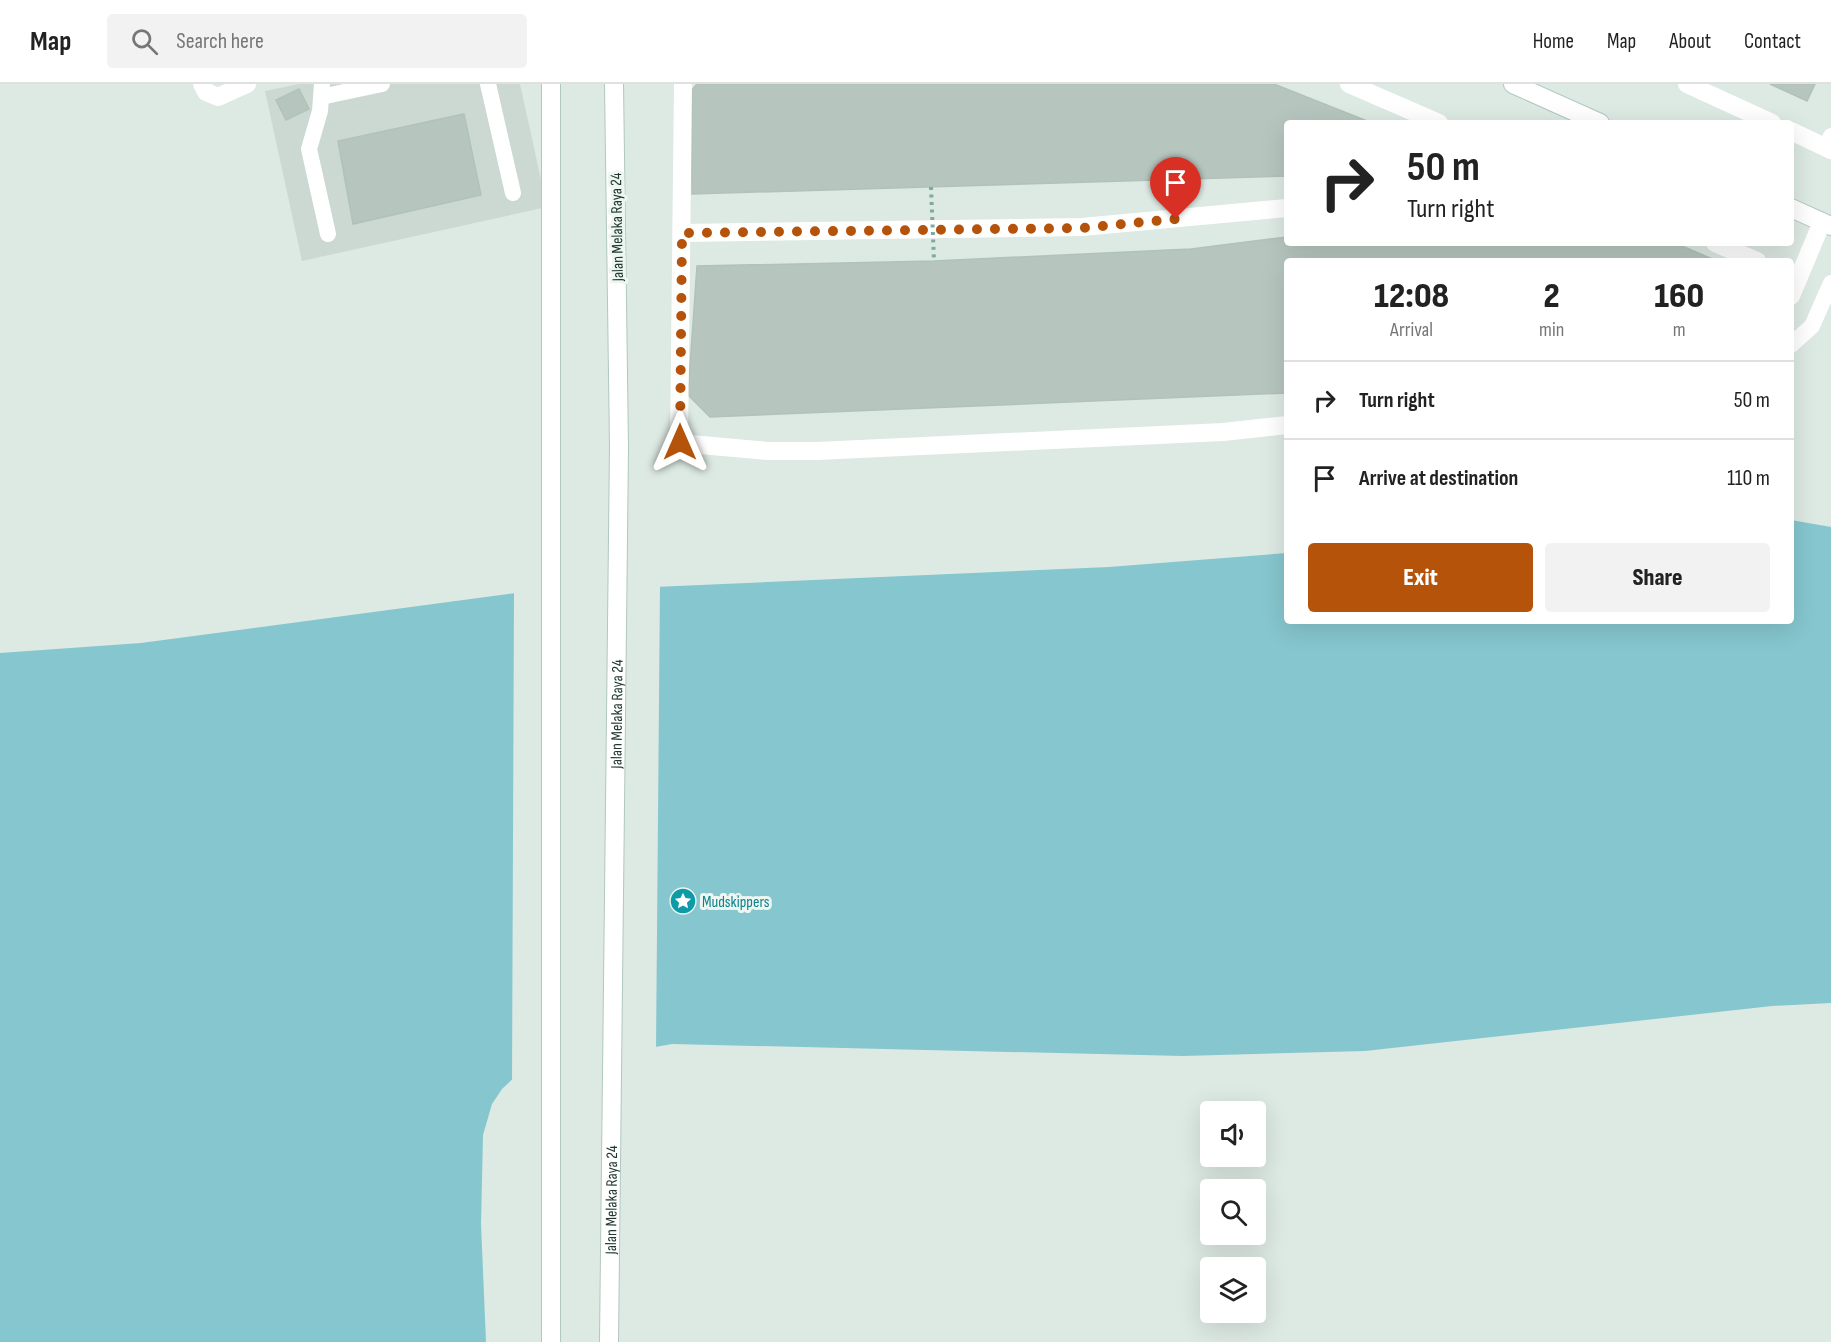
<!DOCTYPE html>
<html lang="en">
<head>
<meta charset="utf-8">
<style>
  body { margin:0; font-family:"Sofia Sans Condensed",sans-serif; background:#f2f2f2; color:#222; height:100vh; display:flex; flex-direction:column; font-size:22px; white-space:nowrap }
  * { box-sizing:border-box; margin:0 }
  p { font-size:20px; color:#767676 }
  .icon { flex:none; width:33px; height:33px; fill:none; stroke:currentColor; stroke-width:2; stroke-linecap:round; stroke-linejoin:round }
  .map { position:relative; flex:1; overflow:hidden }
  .side { position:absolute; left:1284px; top:174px; width:510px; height:366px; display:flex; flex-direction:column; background:#fff; border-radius:6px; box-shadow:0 6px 24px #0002 }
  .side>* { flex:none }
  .hud { position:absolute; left:1284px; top:36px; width:510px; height:126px; border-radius:6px; box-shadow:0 6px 24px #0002; background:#fff; color:#222; overflow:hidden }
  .tools { position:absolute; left:1200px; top:1017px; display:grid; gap:12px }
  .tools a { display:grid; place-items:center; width:66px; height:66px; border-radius:6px; background:#fff; box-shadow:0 6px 24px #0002; font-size:30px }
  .pin { position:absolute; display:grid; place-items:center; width:51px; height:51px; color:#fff; margin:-62px -26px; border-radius:50% 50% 50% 0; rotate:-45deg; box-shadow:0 0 6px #0007 }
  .pin .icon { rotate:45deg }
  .me { position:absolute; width:66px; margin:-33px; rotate:0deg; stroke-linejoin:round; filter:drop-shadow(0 0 4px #0008) }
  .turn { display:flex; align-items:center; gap:21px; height:126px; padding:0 24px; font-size:27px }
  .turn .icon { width:78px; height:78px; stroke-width:2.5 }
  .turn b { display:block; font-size:42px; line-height:51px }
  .eta { display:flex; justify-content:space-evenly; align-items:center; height:102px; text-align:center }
  .eta b { font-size:36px; font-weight:800; line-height:42px }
  .cta { display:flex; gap:12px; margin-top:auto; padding:12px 24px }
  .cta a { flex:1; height:69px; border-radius:6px; background:#b45309; color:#fff; font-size:24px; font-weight:800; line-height:69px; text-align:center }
  .cta a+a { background:#f2f2f2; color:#222 }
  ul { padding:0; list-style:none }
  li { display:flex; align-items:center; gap:18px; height:78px; padding:0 24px; border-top:2px solid #e0e0e0 }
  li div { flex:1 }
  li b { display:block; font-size:22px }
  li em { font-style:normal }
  header { display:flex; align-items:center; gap:36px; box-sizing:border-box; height:84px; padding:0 30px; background:#fff; border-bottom:2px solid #e0e0e0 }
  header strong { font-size:28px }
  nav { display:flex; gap:33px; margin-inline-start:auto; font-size:21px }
  .search { width:420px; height:54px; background:#f2f2f2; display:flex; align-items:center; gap:15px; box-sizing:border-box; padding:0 21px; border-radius:6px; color:#767676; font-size:22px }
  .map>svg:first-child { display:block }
  .built { fill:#ccd9d2 }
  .water { fill:#86c6ce }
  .pier { fill:#dde9e3 }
  .building { fill:#b6c6bf; stroke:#b0c2ba; stroke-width:1.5 }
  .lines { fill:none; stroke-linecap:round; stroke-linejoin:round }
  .secondary-casing { stroke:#b1c8bf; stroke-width:20 }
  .lane { stroke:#fff; stroke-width:16 }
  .street { stroke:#fff; stroke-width:18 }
  .secondary { stroke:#fff; stroke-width:18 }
  .path-bridge { stroke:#7eac9b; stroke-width:4; stroke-dasharray:3 4.5; stroke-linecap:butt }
  .route { stroke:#b45309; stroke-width:10; stroke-dasharray:0 18 }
  .labels { text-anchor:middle; stroke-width:6; stroke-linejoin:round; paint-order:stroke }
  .street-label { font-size:16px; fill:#203830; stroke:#edf6f1 }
  .culture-label { font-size:16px; fill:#0d838f; stroke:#edf6f1; text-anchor:start }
</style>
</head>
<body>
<header>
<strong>Map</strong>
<div class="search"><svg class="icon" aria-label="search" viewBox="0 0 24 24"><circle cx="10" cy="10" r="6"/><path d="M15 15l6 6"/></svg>Search here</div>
<nav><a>Home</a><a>Map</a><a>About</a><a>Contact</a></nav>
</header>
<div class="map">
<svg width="1831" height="1258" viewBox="0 0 1831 1258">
  <rect width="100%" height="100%" fill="#dde9e3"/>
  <path class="built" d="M299,0H520L547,123L302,177L265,7Z"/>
  <path class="water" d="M1791,436L1831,443V919L1772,922L1365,967L1183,972L672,960L521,987L502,1005L492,1020L483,1051L481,1140L486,1258H0V569L141,559L516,509L1109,483L1287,469V537H1791Z"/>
  <path class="pier" d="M660,500L656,966L522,990L512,1000L514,506Z"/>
  <path class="building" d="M697,0H1274L1372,39H1287V92L692,110V6Z
    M1770,0H1815L1807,17Z
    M299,5L309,25L286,36L276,16Z
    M464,30L481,111L353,140L338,57Z
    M1287,153V159H1675L1717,177H1287V309L710,333L688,311L697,182L934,177L1191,165Z"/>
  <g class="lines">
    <defs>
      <g id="secondary">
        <path d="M1513,0L1600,39"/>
        <path d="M1791,124L1831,142"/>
        <path d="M551,1258V0"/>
        <path id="s1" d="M609,1258L619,363L614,0"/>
      </g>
    </defs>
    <use href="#secondary" class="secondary-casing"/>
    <path class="lane" d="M322,0L320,27L309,65L328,150
      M488,0L513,109
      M321,13L382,0
      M1826,63L1831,52
      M1791,261L1812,242L1831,199"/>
    <path class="street" d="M202,0L206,8L218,13L247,0
      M683,0L679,359L768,367H817L1223,348L1287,341
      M1349,0L1439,39
      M1687,0L1772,39
      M1791,47L1831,66
      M682,149L1082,143L1287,124
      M1715,159L1757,177
      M1791,212L1822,138"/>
    <use href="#secondary" class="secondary"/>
    <path class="path-bridge" d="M931,103L934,177"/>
  </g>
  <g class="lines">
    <path class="route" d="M680,358L682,149L1082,144L1176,135"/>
  </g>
  <defs>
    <symbol id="sight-disc" viewBox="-11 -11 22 22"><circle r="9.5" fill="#0f9aa8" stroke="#edf6f1"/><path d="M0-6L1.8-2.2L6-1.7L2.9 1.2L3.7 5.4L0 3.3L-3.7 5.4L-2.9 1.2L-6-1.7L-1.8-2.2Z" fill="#fff"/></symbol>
  </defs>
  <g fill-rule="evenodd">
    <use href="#sight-disc" x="668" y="802" width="30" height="30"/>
  </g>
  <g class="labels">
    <g class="street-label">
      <text transform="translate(616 143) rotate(-91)" y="6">Jalan Melaka Raya 24</text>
      <text dy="6" stroke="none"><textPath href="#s1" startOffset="628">Jalan Melaka Raya 24</textPath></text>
      <text dy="6" stroke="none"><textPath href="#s1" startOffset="142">Jalan Melaka Raya 24</textPath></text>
    </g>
    <g class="culture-label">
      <text x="702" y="823">Mudskippers</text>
    </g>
  </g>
</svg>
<div class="tools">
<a><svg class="icon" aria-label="sound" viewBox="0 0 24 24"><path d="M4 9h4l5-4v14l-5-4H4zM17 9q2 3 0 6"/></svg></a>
<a><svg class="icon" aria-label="search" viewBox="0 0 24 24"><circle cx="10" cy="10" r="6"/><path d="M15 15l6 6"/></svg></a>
<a><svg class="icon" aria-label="layers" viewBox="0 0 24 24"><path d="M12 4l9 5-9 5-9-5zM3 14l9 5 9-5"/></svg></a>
</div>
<div class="pin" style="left:1176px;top:135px;background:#d93025"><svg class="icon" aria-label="arrive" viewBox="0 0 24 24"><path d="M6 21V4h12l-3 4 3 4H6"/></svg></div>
<svg class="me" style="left:680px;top:358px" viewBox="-20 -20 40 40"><path d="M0-17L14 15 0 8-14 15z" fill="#b45309" stroke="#fff" stroke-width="4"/></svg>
<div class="hud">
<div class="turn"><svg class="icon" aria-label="right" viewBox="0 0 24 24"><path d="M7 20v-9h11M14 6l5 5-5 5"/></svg><div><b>50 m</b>Turn right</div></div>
</div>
<section class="side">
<div class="eta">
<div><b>12:08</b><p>Arrival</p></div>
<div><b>2</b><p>min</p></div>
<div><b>160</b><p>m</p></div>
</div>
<ul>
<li><svg class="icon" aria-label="right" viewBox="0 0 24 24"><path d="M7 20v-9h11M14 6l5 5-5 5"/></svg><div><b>Turn right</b></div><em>50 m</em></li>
<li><svg class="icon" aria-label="arrive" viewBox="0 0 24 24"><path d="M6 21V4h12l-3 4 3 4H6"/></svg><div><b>Arrive at destination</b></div><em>110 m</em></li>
</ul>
<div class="cta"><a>Exit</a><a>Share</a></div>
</section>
</div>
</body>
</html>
